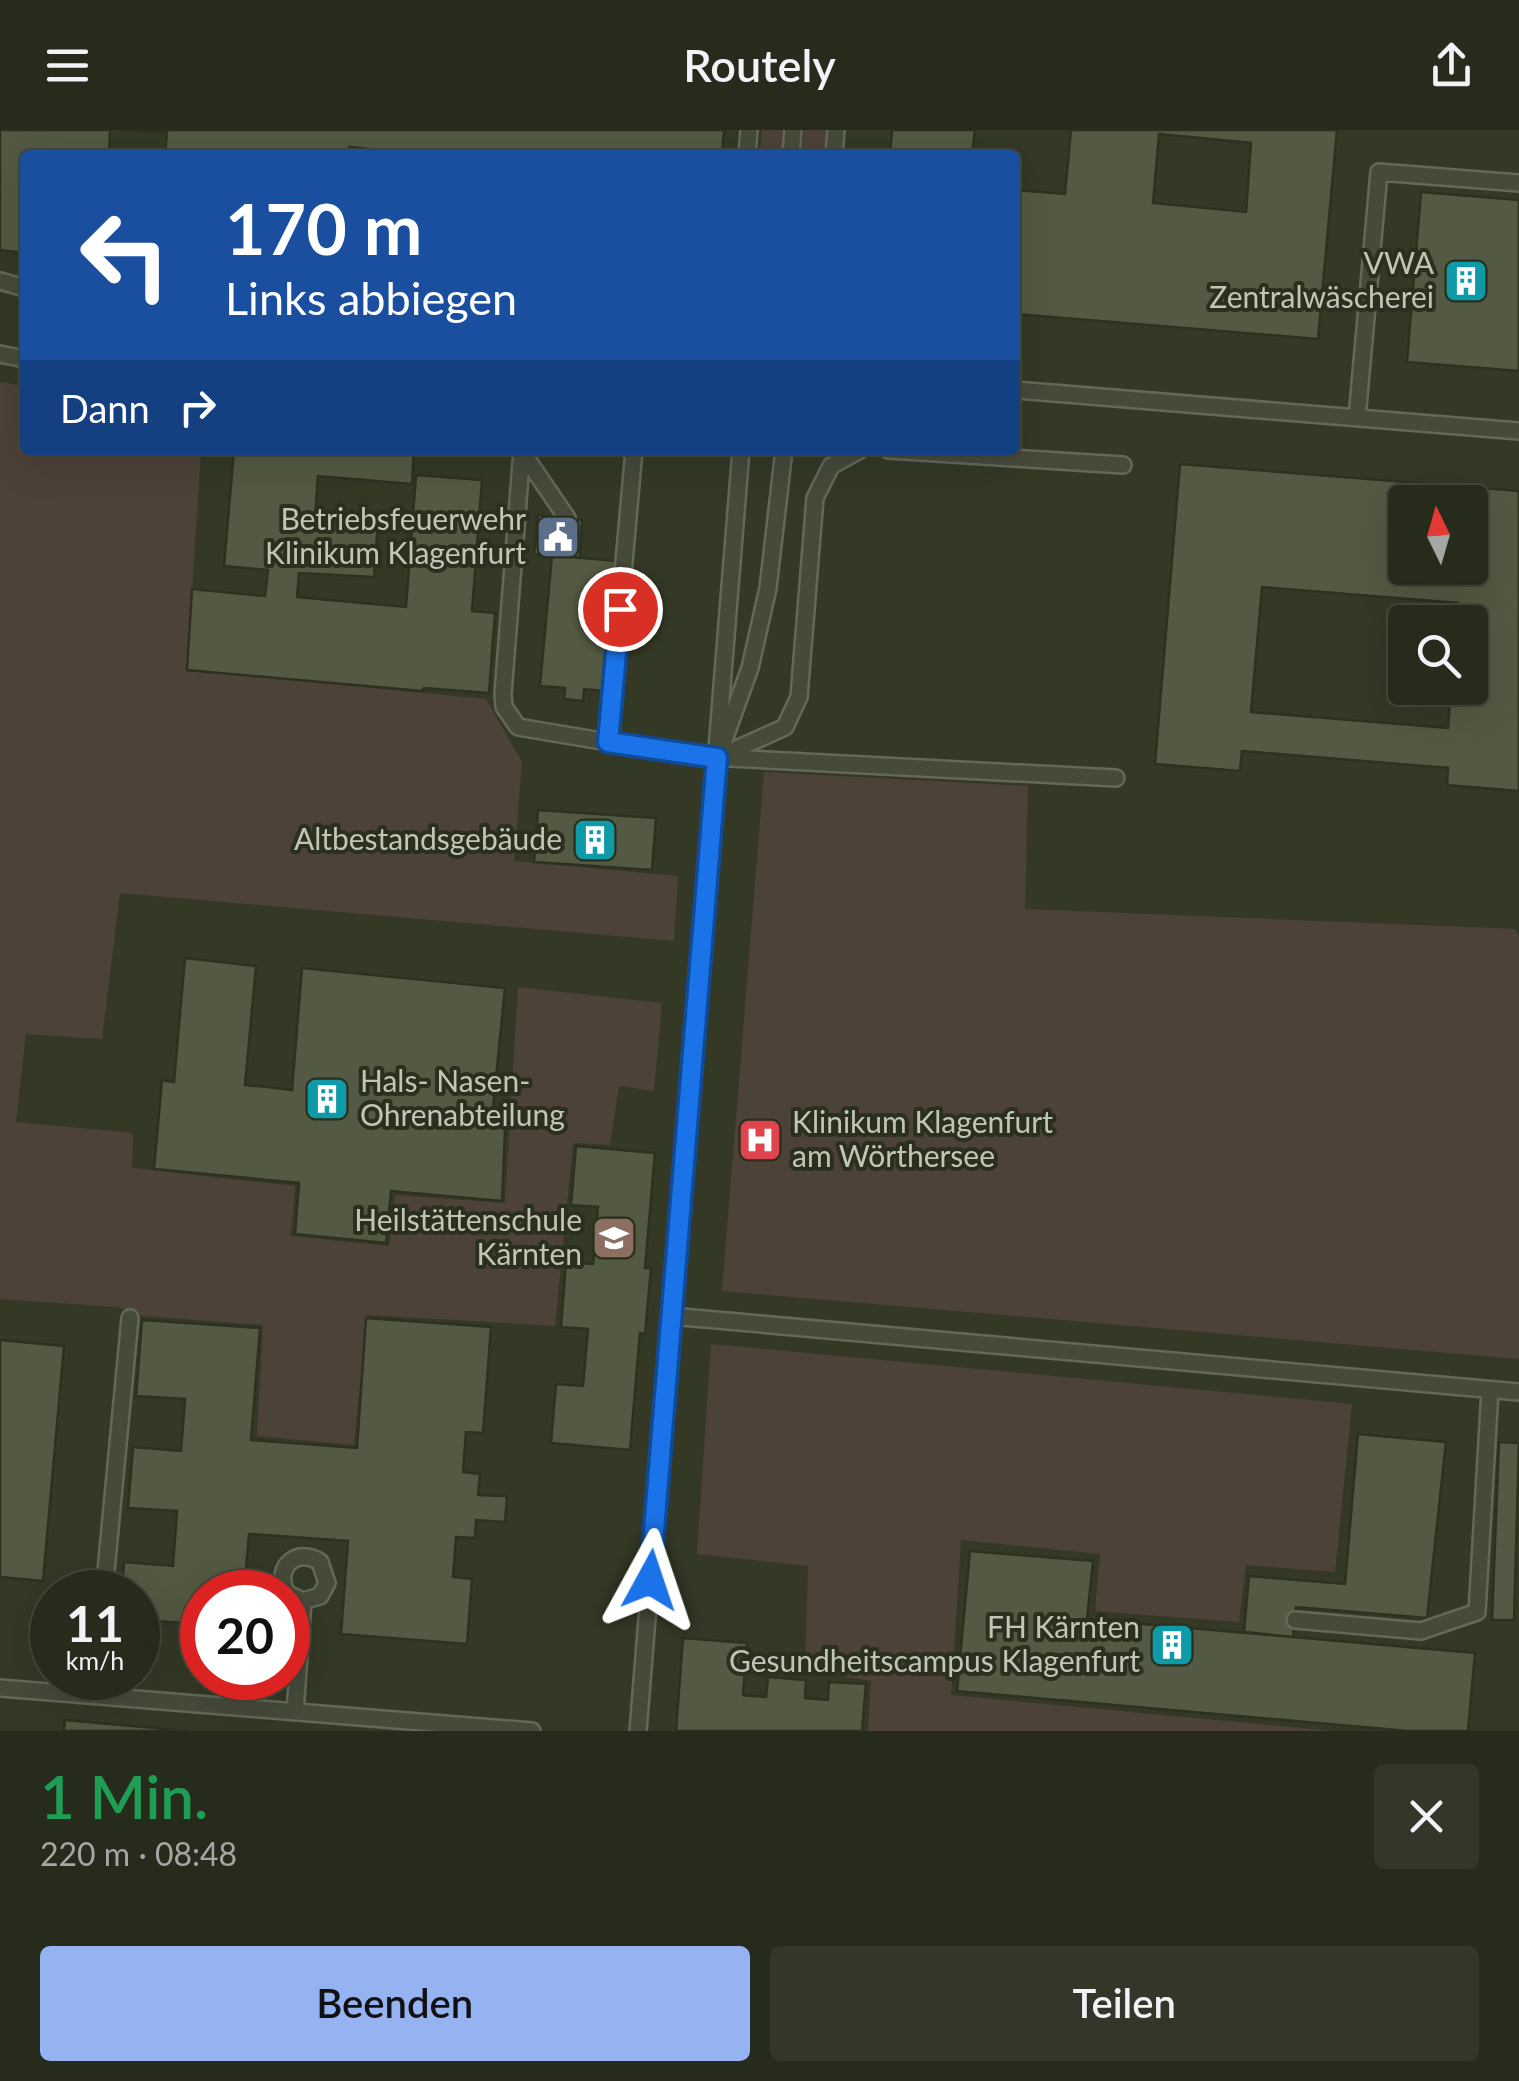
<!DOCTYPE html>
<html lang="de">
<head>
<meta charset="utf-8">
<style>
  body { margin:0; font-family:Lato,sans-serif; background:#333729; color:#f1f3f6; height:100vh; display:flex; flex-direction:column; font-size:38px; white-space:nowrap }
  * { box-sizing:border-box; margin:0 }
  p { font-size:32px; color:#a4a7a3 }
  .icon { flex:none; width:55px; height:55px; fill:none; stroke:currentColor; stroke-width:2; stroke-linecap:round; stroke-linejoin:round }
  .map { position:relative; height:1601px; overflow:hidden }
  .sheet { display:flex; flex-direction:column; background:#272b1c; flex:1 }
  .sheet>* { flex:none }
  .banner { position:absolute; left:20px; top:20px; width:1000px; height:305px; border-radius:10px; box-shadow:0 10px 40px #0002,0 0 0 2px #43473b; background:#1a4fa0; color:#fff; overflow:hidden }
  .needle { width:65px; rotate:355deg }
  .controls { position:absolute; left:1388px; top:355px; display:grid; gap:20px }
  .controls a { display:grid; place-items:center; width:100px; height:100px; border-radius:10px; background:#272b1c; box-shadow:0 10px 40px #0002,0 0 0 2px #43473b; font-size:50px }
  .speed { position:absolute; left:30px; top:1440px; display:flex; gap:20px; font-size:50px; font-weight:700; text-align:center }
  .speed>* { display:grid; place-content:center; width:130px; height:130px; border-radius:50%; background:#272b1c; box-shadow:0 10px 40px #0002,0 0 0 2px #43473b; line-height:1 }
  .speed small { font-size:25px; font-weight:400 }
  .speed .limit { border:15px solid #d22; background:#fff; color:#111 }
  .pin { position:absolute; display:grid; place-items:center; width:85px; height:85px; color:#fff; margin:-42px; border:5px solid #fff; border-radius:50%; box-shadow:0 2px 10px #0007 }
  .me { position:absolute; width:110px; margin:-55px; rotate:5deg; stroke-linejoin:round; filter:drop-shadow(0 0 8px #0008) }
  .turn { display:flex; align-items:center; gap:35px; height:210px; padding:0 40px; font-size:45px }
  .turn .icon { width:130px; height:130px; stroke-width:2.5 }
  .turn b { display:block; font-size:70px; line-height:85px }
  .then { display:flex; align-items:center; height:95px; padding:0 40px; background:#0003; gap:20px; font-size:38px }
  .round { display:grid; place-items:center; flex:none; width:105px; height:105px; border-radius:10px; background:#333729 }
  .summary { display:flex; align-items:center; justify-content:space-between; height:170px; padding:0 40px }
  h1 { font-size:60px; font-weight:600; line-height:75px; color:#1e9e55 }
  .button { display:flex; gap:20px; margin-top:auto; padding:20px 40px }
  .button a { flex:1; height:115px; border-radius:10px; background:#95b2f1; color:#111; font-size:40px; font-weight:600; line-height:115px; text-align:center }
  .button a+a { background:#333729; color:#f1f3f6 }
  header { display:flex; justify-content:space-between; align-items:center; height:130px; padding:0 40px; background:#272b1c; font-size:45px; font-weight:600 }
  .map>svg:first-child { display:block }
  .green { fill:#4d4237 }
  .building { fill:#535942; stroke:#2c3120; stroke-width:2.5; fill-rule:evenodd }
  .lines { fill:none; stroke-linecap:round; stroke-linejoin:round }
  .lane-casing { stroke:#636857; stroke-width:20 }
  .lane { stroke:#454a39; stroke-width:15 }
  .route-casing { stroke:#114b97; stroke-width:25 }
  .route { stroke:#1a73e8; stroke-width:18 }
  .labels { text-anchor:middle; stroke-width:8; stroke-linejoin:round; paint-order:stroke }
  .poi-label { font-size:30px; fill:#c0c5b5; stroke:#2a2f1e; text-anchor:end }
</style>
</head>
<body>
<header><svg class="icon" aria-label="menu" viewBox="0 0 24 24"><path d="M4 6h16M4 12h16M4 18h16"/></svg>Routely<svg class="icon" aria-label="share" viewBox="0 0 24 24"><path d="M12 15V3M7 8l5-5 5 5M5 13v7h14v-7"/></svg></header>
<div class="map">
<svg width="1519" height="1601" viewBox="0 0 1519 1601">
  <rect width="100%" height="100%" fill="#343926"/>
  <path class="green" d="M762,0H785L783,25H760Z
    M804,0H827L825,25H802Z
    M0,252L25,256V320H201L187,540L486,569L522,632L514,731L678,746L674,811L120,763L102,909L26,904L16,992L133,1003L132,1038L295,1056L291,1106L389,1116L395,1065L505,1073L518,857L662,873L654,961L619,956L610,1015L573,1013L555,1196L367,1185L354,1315L257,1306L263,1195L144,1186L118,1177L0,1169Z
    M764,642L1028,656L1025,779L1515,799L1519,806V1229L722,1161Z
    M711,1214L1352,1274L1335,1442L1246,1435L1239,1492L1095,1481L1100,1424L961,1410L951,1565L1333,1601H868L871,1551L805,1540L808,1436L697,1424Z"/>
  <path class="building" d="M0,0H110L109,25H25V123L0,120Z
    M124,0H724L722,25H424L349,17V25H165L167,2Z
    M892,0H975L972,25H890Z
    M1071,0H1337L1318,209L1015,184V60L1065,64ZM1159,4L1251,13L1246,82L1153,73Z
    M1421,62L1519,70V241L1407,232Z
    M234,320H414L412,354L318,346L315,386L378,392L374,447L299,443L297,467L406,477L416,345L482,350L472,481L495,483L489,563L424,558L422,561L187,540L192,459L265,466L268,440L224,436Z
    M1180,334L1519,361V661L1447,655L1448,638L1242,621L1240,641L1155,634ZM1405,372H1470V438H1405ZM1262,457L1458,473L1457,492H1470V558H1451L1448,598L1251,582Z
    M538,385L582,390L580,428L534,424Z
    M552,425L616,431L610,505L629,507L624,563L584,559L583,571L564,569L565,558L540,556Z
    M538,680L656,688L652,740L534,732Z
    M185,828L256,836L245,955L268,957L292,960L302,838L505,858L493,978H506L502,1071L391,1061L386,1113L295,1104L299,1053L154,1039L162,950L174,952Z
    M576,1016L655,1023L645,1138H651L645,1204L640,1203L630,1320L551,1313L556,1254L583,1256L588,1199L561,1197L566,1132L593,1134L598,1077L571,1075Z
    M366,1188L491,1197L483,1303L466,1302L463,1342L480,1344L478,1365L507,1366L505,1392L476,1390L475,1408L456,1407L453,1447L472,1449L467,1514L341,1504L348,1411L249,1404L244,1462H202V1494L138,1490V1462H122L124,1432L173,1436L177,1381L128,1378L133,1317L181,1321L185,1269L136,1266L142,1190L260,1198L251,1310L357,1318Z
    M0,1210L64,1216L43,1451L0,1447Z
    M1358,1304L1446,1312L1427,1488L1296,1477L1293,1507L1244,1502L1249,1446L1345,1454Z
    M1499,1312L1519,1313L1514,1490H1492Z
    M970,1421L1093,1431L1087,1489L1475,1523L1468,1601H1408L957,1561Z
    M683,1508L747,1513L743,1565L766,1567L768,1547L806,1550L805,1568L828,1570L829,1552L866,1554L862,1601H676Z
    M65,1590L188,1601H64Z"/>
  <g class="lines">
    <defs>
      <path id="lane" d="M747,25L749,0
        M791,25L793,0
        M834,25L836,0
        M0,151L25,158
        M0,224L25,229
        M1015,260L1519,301
        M1357,288L1379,42L1519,53
        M522,320L503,564L504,577L518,597L691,626L1116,648
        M888,320L1123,335
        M522,322L567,388
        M724,610L750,538L768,458L784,320
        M608,612L634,320
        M721,626L785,597L799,567L815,368L831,336L860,320
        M671,1186L1519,1262
        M104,1462L130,1188
        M286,1462C274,1437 297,1417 320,1432L327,1453L320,1466L303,1471L288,1464
        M1295,1490L1421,1501L1477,1482L1490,1260
        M0,1558L532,1601
        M295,1582L303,1471
        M638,1601L741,320"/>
    </defs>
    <use href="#lane" class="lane-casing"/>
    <use href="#lane" class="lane"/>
  </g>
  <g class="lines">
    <defs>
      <path id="route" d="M620,479L608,612L717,628L650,1450"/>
    </defs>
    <use href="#route" class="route-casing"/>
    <use href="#route" class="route"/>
  </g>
  <defs>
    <symbol id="building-square" viewBox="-11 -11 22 22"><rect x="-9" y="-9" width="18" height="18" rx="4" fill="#0f9aa8" stroke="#2a2f1e"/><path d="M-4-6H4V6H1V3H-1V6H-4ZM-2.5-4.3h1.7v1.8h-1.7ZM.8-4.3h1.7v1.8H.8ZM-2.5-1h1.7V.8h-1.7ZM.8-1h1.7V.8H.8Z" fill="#fff"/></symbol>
    <symbol id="civic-square" viewBox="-11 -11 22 22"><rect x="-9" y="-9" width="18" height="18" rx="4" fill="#5c6f8a" stroke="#2a2f1e"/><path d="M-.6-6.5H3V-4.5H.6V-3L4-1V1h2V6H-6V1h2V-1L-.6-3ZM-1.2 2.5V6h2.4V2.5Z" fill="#fff"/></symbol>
    <symbol id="hospital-square" viewBox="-11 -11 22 22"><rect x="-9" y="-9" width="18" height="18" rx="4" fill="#e0444e" stroke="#2a2f1e"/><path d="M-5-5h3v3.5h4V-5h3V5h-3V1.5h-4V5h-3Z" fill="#fff"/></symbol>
    <symbol id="school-square" viewBox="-11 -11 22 22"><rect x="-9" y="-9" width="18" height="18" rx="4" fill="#8d6e63" stroke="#2a2f1e"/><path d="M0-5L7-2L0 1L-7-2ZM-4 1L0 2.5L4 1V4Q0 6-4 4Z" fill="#fff"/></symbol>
  </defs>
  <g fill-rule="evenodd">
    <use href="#building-square" x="1441" y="126" width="50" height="50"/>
    <use href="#civic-square" x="533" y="382" width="50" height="50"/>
    <use href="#building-square" x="570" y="685" width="50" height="50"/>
    <use href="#building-square" x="302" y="944" width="50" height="50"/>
    <use href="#hospital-square" x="735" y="985" width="50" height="50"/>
    <use href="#school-square" x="589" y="1083" width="50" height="50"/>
    <use href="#building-square" x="1147" y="1490" width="50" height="50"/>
  </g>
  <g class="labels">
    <g class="poi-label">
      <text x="1434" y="144">VWA<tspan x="1434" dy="34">Zentralwäscherei</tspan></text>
      <text x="526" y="400">Betriebsfeuerwehr<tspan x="526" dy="34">Klinikum Klagenfurt</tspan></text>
      <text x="562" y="720">Altbestandsgebäude</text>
      <text x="360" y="962" text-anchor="start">Hals- Nasen-<tspan x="360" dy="34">Ohrenabteilung</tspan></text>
      <text x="792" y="1003" text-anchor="start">Klinikum Klagenfurt<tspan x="792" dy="34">am Wörthersee</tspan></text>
      <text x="582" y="1101">Heilstättenschule<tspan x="582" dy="34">Kärnten</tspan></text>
      <text x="1140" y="1508">FH Kärnten<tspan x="1140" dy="34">Gesundheitscampus Klagenfurt</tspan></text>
    </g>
  </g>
</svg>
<div class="controls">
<a><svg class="needle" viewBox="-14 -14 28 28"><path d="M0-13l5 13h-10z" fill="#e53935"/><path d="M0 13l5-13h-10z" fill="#a4a7a3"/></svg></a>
<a><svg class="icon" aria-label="search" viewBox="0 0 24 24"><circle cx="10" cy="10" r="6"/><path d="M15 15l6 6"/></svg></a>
</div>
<div class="speed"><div>11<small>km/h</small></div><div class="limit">20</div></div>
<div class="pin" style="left:620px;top:479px;background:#d93025"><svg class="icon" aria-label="arrive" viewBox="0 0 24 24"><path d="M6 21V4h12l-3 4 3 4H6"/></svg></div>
<svg class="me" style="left:650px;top:1450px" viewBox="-20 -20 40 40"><path d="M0-17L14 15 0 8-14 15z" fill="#1a73e8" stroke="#fff" stroke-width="4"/></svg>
<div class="banner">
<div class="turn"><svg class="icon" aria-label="left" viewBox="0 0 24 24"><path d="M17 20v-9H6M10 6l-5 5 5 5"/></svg><div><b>170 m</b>Links abbiegen</div></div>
<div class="then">Dann<svg class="icon" aria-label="right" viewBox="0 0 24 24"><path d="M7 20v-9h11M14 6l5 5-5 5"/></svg></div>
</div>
</div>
<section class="sheet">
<div class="summary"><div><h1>1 Min.</h1><p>220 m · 08:48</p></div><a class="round"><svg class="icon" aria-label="close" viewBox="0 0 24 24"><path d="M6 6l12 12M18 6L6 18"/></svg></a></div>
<div class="button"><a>Beenden</a><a>Teilen</a></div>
</section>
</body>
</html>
